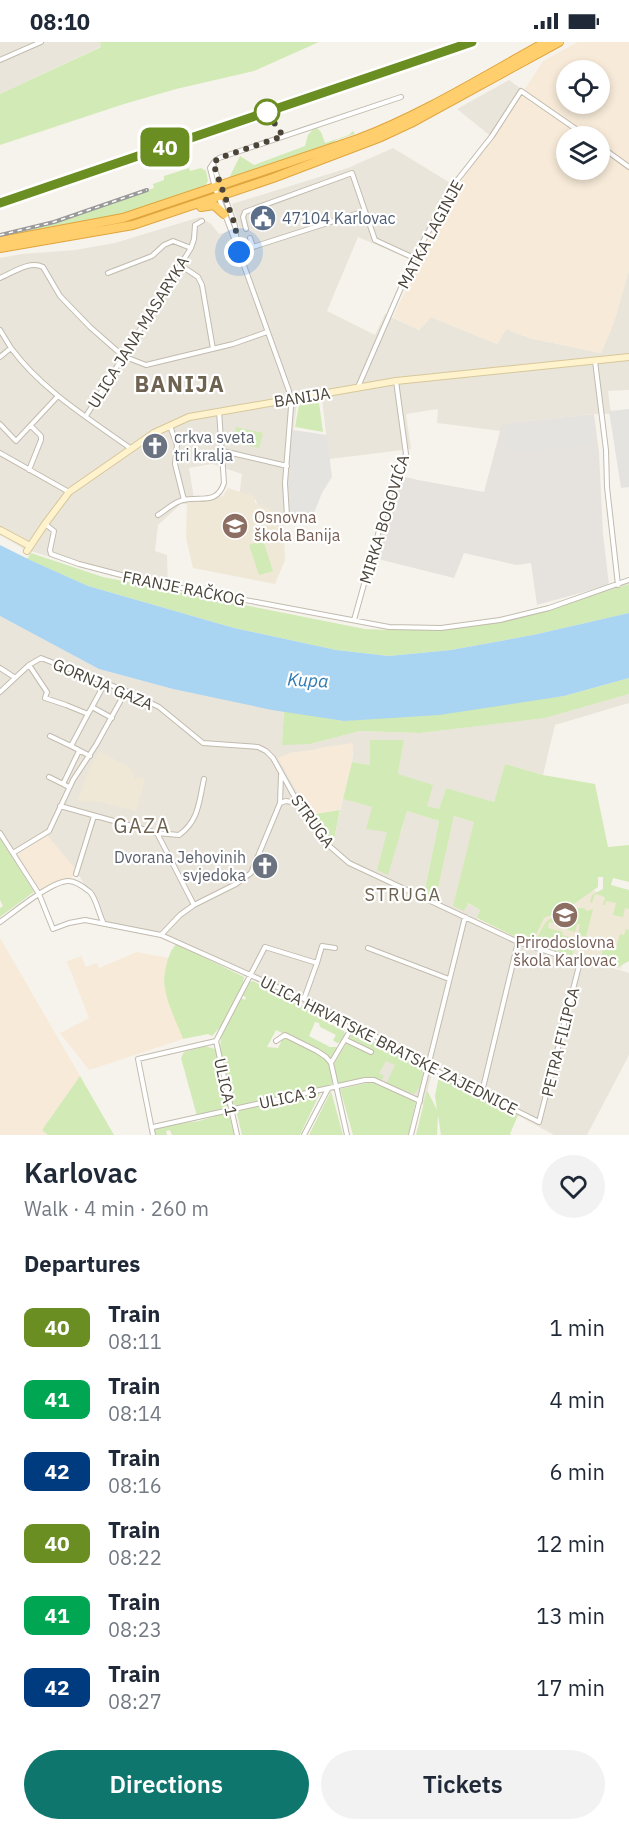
<!DOCTYPE html>
<meta charset="utf-8">
<style>
:root{--surface:#fff;--page:#f2f2f3;--text:#1f2937;--muted:#747a83;--accent:#0f766e}
body{margin:0;font-family:"IBM Plex Sans",sans-serif;background:var(--page);color:var(--text);height:100vh;display:flex;flex-direction:column;font-size:22px;white-space:nowrap}
*{box-sizing:border-box;margin:0}
p{font-size:20px;color:var(--muted)}
.icon{flex:none;width:33px;height:33px;fill:none;stroke:currentColor;stroke-width:2;stroke-linecap:round;stroke-linejoin:round}
.map{position:relative;height:1093px;overflow:hidden}
.drawer{display:flex;flex-direction:column;background:var(--surface);flex:1}
.drawer>*{flex:none}
.badge{padding:0 12px;border-radius:9px;font-size:21px;line-height:39px}
.tools{position:absolute;left:556px;top:18px;display:grid;gap:12px}
.tools a{display:grid;place-items:center;width:54px;height:54px;border-radius:50%;background:var(--surface);box-shadow:0 3px 9px #0003;font-size:30px}
.you{position:absolute;width:30px;height:30px;margin:-15px;border:4px solid #fff;border-radius:50%;background:#1a73e8;box-shadow:0 0 0 9px #1a73e833}
.map>.badge{position:absolute;translate:-50% -50%;box-shadow:0 0 0 3px #fff}
h2{padding:0 24px;font-size:22px;line-height:54px}
.round{display:grid;place-items:center;flex:none;width:63px;height:63px;border-radius:32px;background:var(--page)}
.summary{display:flex;align-items:center;justify-content:space-between;height:102px;padding:0 24px}
h1{font-size:28px;font-weight:600;line-height:45px}
.primary-button{display:flex;gap:12px;margin-top:auto;padding:12px 24px}
.primary-button a{flex:1;height:69px;border-radius:36px;background:var(--accent);color:#fff;font-size:24px;font-weight:600;line-height:69px;text-align:center}
.primary-button a+a{background:var(--page);color:var(--text)}
ul{padding:0;list-style:none}
li{display:flex;align-items:center;gap:18px;height:72px;padding:0 24px}
li div{flex:1}
li b{display:block;font-size:22px}
li em{font-style:normal}
li .badge{min-width:66px;font-weight:700;text-align:center}
.status{display:flex;justify-content:space-between;align-items:center;height:42px;padding:0 30px;background:var(--surface);direction:ltr}
.status svg{height:16px;fill:currentColor}
.map>svg:first-child{display:block}
.residential{fill:#eae5da}
.commercial{fill:#f7ead8;fill-rule:evenodd}
.industrial{fill:#e6e2dd}
.education{fill:#efe8d6}
.green{fill:#d2eab5}
.parking{fill:#e5e3e0}
.water{fill:#a9d4f2}
.lines{fill:none;stroke-linecap:round;stroke-linejoin:round}
.street-casing{stroke:#c2bbae;stroke-width:6}
.secondary-casing{stroke:#d6c79b;stroke-width:8}
.highway-casing{stroke:#e0a43c;stroke-width:10}
.street{stroke:#fff;stroke-width:4}
.secondary{stroke:#fff3cd;stroke-width:6}
.highway{stroke:#ffcf6e;stroke-width:8}
.rail-casing{stroke:#9a9a9a;stroke-width:4}
.rail{stroke:#fff;stroke-width:1.5;stroke-dasharray:4.5;stroke-linecap:butt}
.line-casing{stroke:#fff;stroke-width:14}
.line{stroke:#6b8e23;stroke-width:9}
.walk{stroke:#4b4439;stroke-width:6;stroke-dasharray:0 10.8}
.stop-dot{fill:#fff;stroke:#6b8e23;stroke-width:3}
.labels{text-anchor:middle;dominant-baseline:central;stroke-width:4.5;stroke-linejoin:round;paint-order:stroke}
.service-label{font-size:16px;fill:#4e5e75;stroke:#fff;text-anchor:start}
.street-label{font-size:16px;fill:#4b4439;stroke:#fff}
.worship-label{font-size:16px;fill:#5b616d;stroke:#fff;text-anchor:start}
.education-label{font-size:16px;fill:#785e54;stroke:#fff;text-anchor:start}
.water-label{font-size:18px;font-style:italic;fill:#2e7ab2;stroke:#fff}
.neighbourhood-label{font-size:18px;letter-spacing:1.5px;fill:#6e6250;stroke:#fff}
.quarter-label{font-size:20px;letter-spacing:1.5px;fill:#6e6250;stroke:#fff}
.district-label{font-size:22px;font-weight:bold;letter-spacing:1.5px;fill:#6e6250;stroke:#fff}
</style>
<div class="status"><b>08:10</b><svg viewBox="0 0 49 12"><path d="M0 12V9h3v3zM5 12V6h3v6zM10 12V3h3v9zM15 12V0h3v12zM26 1h20v11H26zM47 4h2v5h-2z"/></svg></div>
<div class="map">
<svg width="629" height="1093" viewBox="0 0 629 1093">
<rect width="100%" height="100%" fill="#f6f3ec"/>
<path class="residential" d="M0 0H100L102 4 0 52Z
M509 38 523 48 493 96 457 67Z
M393 106 457 145 439 175 416 220 358 195 327 269 375 293 385 272 419 288 431 275 497 302 506 287 529 296 601 311 614 280 629 228V348L608 349 611 372H594L503 382 501 389 437 381 438 367 406 372 411 407 329 417 322 357 297 360 287 439 288 480 258 467 256 458 239 456 242 432 212 422 189 426 195 462H181L158 483 155 509 167 513 168 546 79 524 24 507 0 493V216L22 212 75 208 115 201 200 175 211 182 219 192 240 187 232 162 348 126Z
M0 574 99 627 173 647 284 669 282 702H310L360 689 420 691 544 676 629 652V661L555 683 543 733 505 722 494 760 446 746 439 767 427 764 398 732 404 698 370 723 352 720 353 707 325 705 314 708 290 711 310 773 333 801 343 757 372 765 388 790 377 828 401 791 407 769 439 779 424 850 436 856 454 774 474 780 467 861 480 868 477 877 524 899 629 931V1013L587 1093H554L433 1027 424 1063 372 1040 388 1005 348 983 162 895 106 882 76 828 46 793 12 815 0 796Z"/>
<path class="commercial" d="M578 0H629V228L614 280 601 311 529 296 506 287 497 302 431 275 419 288 393 275 439 175 467 129 493 96 543 19ZM567 28H600V62H567ZM567 94H600V128H567Z
M353 701 352 720 340 768 310 773 278 716 290 711 314 708 325 705Z
M47 793 76 828 73 835 40 847 17 813Z
M0 896 80 1034 42 1088 48 1093H0Z
M137 910 168 916 164 945 183 997 89 1028 60 991 89 976 69 925 66 920 81 914 86 925 97 921 99 926Z"/>
<path class="industrial" d="M594 372 599 411 603 492 609 543 537 563 531 521 516 523 464 511 454 536 374 516 391 462 402 434 418 438 484 450 502 382Z"/>
<path class="education" d="M228 446 253 454 256 462 283 473 285 518 275 542 193 526 186 496 187 460 208 458 223 454Z
M100 710 129 725 133 730 134 737 143 735 145 737 136 769 98 759 85 760 78 758 89 727Z
M511 833 595 849 629 862V901L621 927 524 897Z"/>
<path class="green" d="M100 0H319L254 29 176 47 124 62 0 103V52L101 5Z
M315 85H316L321 90 325 101 349 93 353 89 355 92 336 98 331 103 230 137 229 136 240 114 254 123 305 104 308 93Z
M189 126 190 129 201 126 206 129 208 139 204 146 130 171 0 196V194C53 185 104 163 154 146L153 142 164 138V134Z
M319 361 323 390 295 385 299 363Z
M236 385 263 391 259 406 233 400Z
M263 498 273 529 259 533 249 503Z
M31 511 103 535 365 587 389 588H441L500 580 549 567 629 542V571L533 593 451 608 389 614 336 608 234 586 88 544 27 517Z
M629 636V652L545 676 420 691 360 689 310 702 282 703 284 669 344 679 564 654Z
M370 698H404L398 732 433 743 427 764 439 767 446 746 494 760 505 722 543 733 595 742 608 805 629 803V840L613 836 611 843 629 848V867L625 866 623 875 613 873 616 861 606 859 605 863H603L605 856 603 854 595 852 592 861 590 860 592 853 603 847V835H598V845L568 866 544 876 535 895 538 894C540 890 543 884 546 880 551 874 577 865 584 866L587 869 593 867 586 895 578 893 580 882H577L575 890 566 887V884L549 880 548 886 563 890 562 893 573 896 572 901 588 905 581 908H574L572 914 524 899 477 876 480 868 468 861 464 869 453 864 474 780 454 774 436 856 424 851 439 779 407 769 388 833 377 828 387 790 366 787 372 765 343 757 352 720 370 723Z
M340 768 333 802 310 773Z
M0 796 34 850 0 875V866L3 864 0 858Z
M626 887 629 888V919L620 924 614 923V919L601 915 604 903 616 906 620 892 624 893Z
M177 902 244 935 243 941 222 983 212 994 208 992 183 997C177 981 168 964 165 947 162 937 168 907 177 902Z
M253 939 318 972 317 975 344 989 345 993 341 1000 337 1001 333 998 336 993 320 985 319 981 315 980 309 994 330 1005H336L338 1007 331 1017 318 1009 276 988 267 1005 278 1006 283 996 286 995 315 1009 329 1021 333 1044 232 1065 220 1009 221 994 241 956 245 958 246 955 243 954C243 948 247 940 253 939Z
M352 992 362 998 364 995 422 1025C424 1034 421 1046 414 1052L386 1042 395 1023 386 1019 379 1031 384 1034 381 1039 361 1037 339 1042 336 1040 333 1023Z
M205 1004 215 1007 217 1010 229 1065 197 1074 181 1016 184 1010Z
M80 1034 114 1093H48L42 1088Z
M439 1034 518 1073 510 1092 511 1093H441L438 1073 437 1093H416L427 1048 437 1068 435 1054Z
M372 1040 416 1059 408 1093H353L340 1047Z
M321 1049 300 1093H242L236 1068Z
M331 1049 343 1093H309Z
M229 1070 234 1093H172L170 1088 166 1089 167 1093H155L154 1088 157 1085 199 1079Z"/>
<path class="parking" d="M629 367V445L621 446 609 369Z
M592 374 595 403 507 411 504 384Z
M293 388 327 393 332 435 322 451 310 481 288 476 287 439Z"/>
<path class="water" d="M0 503 32 519 88 544 234 586 336 608 389 614 451 608 533 593 629 571V636L564 654 439 673 344 679 272 668 173 647 99 627 0 574Z"/>
<g class="lines">
<defs>
<path id="street" d="M0 18 41 0
M600 104 629 125
M213 122 220 143
M224 153 235 184 237 201
M246 187 243 175 245 170 352 131 365 169
M250 196 253 205
M239 210 256 204 365 169 375 198 414 216
M180 223 198 235 202 243 213 307
M108 231 152 214 164 203 173 199 191 206
M0 236C12 231 30 218 43 225L60 254 90 285 123 314 146 323 233 302 267 290
M0 288 11 306
M0 315 11 306C42 348 88 376 130 406
M595 319 606 408 607 445 618 543
M358 345 414 216 455 141 492 94 521 49 586 94
M86 374 191 206 194 197 195 183 202 179
M0 382 16 399 58 354
M170 384 177 403 175 422 184 458
M223 409 287 424
M0 411 69 450
M29 428 41 398V394L31 384
M158 473C166 468 174 460 183 458 201 454 217 463 224 441L219 369
M287 474 285 441 291 365 289 349 237 204 215 146 210 126 214 120 219 116 401 55
M45 482 54 489 50 508 51 512 79 522 144 539 389 585 441 586 500 578 549 566 629 538
M354 578 387 460 406 412 396 339
M29 623 47 650 45 656 66 663 88 672 92 665 112 676
M0 626 14 635
M0 650 29 623 41 616 126 649 159 665 203 701 258 705 266 709 273 716 298 761 321 795 326 801 349 821 518 900 580 920 539 1080 427 1024 354 982 304 957 161 893 85 878 69 881 53 887 39 852 0 791
M92 665 105 641
M88 672 71 704 90 714
M50 694 71 704
M49 735 63 742
M69 745 63 742 79 709
M280 761 286 759 297 761
M60 764 157 791 179 793C199 779 199 759 204 737
M157 791 194 863
M13 811 49 789 73 738 96 703 126 649
M76 832 94 774
M0 880C14 870 53 838 69 839 75 839 85 846 90 850 96 856 99 872 103 880
M161 893 180 873 194 863 236 842 251 831 280 761 281 733
M368 906 449 937
M317 921 322 904 335 906
M346 998 371 1010
M276 999 285 993 317 1009 326 1015 331 1021 347 1093
M331 1021 354 982
M482 1050 518 900
M153 1085 365 1038H374L420 1059
M153 1093 138 1017 216 999
M237 1093 216 999 265 905 317 921 304 957
M304 1093 328 1047
M411 1093 465 875"/>
<path id="secondary" d="M0 488 30 504
M27 509 45 482 69 450 154 391 189 375 396 339 629 315"/>
<path id="highway" d="M201 165 214 163 224 172
M0 199 123 176 358 97C424 72 484 34 546 0
M0 206 133 183 273 136 381 95 411 81 559 0"/>
</defs>
<use href="#street" class="street-casing"/>
<use href="#secondary" class="secondary-casing"/>
<use href="#highway" class="highway-casing"/>
<use href="#street" class="street"/>
<use href="#secondary" class="secondary"/>
<use href="#highway" class="highway"/>
<defs>
<path id="rail" d="M0 161 472 0
M0 193 54 180 147 148"/>
</defs>
<use href="#rail" class="rail-casing"/>
<use href="#rail" class="rail"/>
</g>
<g class="lines">
<defs>
<path id="line" d="M0 161 472 0"/>
</defs>
<use href="#line" class="line-casing"/>
<use href="#line" class="line"/>
<path class="walk" d="M239 210 235 183 213 121 219 116 283 94 267 70"/>
</g>
<defs>
<symbol id="civic-disc" viewBox="-11 -11 22 22"><circle r="9.5" fill="#5c6f8a" stroke="#fff"/><path d="M-.6-6.5H3V-4.5H.6V-3L4-1V1h2V6H-6V1h2V-1L-.6-3ZM-1.2 2.5V6h2.4V2.5Z" fill="#fff"/></symbol>
<symbol id="church-disc" viewBox="-11 -11 22 22"><circle r="9.5" fill="#6b7280" stroke="#fff"/><path d="M-1.2-6h2.4v3.5h3.3v2.4h-3.3V6h-2.4V-.1h-3.3v-2.4h3.3Z" fill="#fff"/></symbol>
<symbol id="school-disc" viewBox="-11 -11 22 22"><circle r="9.5" fill="#8d6e63" stroke="#fff"/><path d="M0-5L7-2L0 1L-7-2ZM-4 1L0 2.5L4 1V4Q0 6-4 4Z" fill="#fff"/></symbol>
</defs>
<g fill-rule="evenodd">
<use href="#civic-disc" x="248" y="161" width="30" height="30"/>
<use href="#church-disc" x="140" y="389" width="30" height="30"/>
<use href="#school-disc" x="220" y="469" width="30" height="30"/>
<use href="#church-disc" x="250" y="809" width="30" height="30"/>
<use href="#school-disc" x="550" y="858" width="30" height="30"/>
</g>
<circle class="stop-dot" cx="267" cy="70" r="12"/>
<g class="labels">
<g class="service-label">
<text x="282" y="176">47104 Karlovac</text>
</g>
<g class="street-label">
<text transform="translate(430 192) rotate(-62)">MATKA LAGINJE</text>
<text transform="translate(138 290) rotate(-58)">ULICA JANA MASARYKA</text>
<text transform="translate(302 355) rotate(-9)">BANIJA</text>
<text transform="translate(384 477) rotate(-73)">MIRKA BOGOVIĆA</text>
<text transform="translate(184 546) rotate(11)">FRANJE RAČKOG</text>
<text transform="translate(103 642) rotate(23)">GORNJA GAZA</text>
<text transform="translate(313 779) rotate(54)">STRUGA</text>
<text transform="translate(560 1000) rotate(-76)">PETRA FILIPCA</text>
<text transform="translate(389 1003) rotate(27)">ULICA HRVATSKE BRATSKE ZAJEDNICE</text>
<text transform="translate(226 1045) rotate(78)">ULICA 1</text>
<text transform="translate(288 1055) rotate(-12)">ULICA 3</text>
</g>
<g class="worship-label">
<text x="174" y="395">crkva sveta<tspan x="174" dy="18">tri kralja</tspan></text>
<text x="246" y="815" text-anchor="end">Dvorana Jehovinih<tspan x="246" dy="18">svjedoka</tspan></text>
</g>
<g class="education-label">
<text x="254" y="475">Osnovna<tspan x="254" dy="18">škola Banija</tspan></text>
<text x="565" y="900" text-anchor="middle">Prirodoslovna<tspan x="565" dy="18">škola Karlovac</tspan></text>
</g>
<g class="water-label">
<text transform="translate(308 638) rotate(3)">Kupa</text>
</g>
<g class="neighbourhood-label">
<text x="403" y="852">STRUGA</text>
</g>
<g class="quarter-label">
<text x="142" y="783">GAZA</text>
</g>
<g class="district-label">
<text x="180" y="341">BANIJA</text>
</g>
</g>
</svg>
<div class="tools">
<a><svg class="icon" aria-label="locate" viewBox="0 0 24 24"><circle cx="12" cy="12" r="6"/><path d="M12 2v4M12 18v4M2 12h4M18 12h4"/></svg></a>
<a><svg class="icon" aria-label="layers" viewBox="0 0 24 24"><path d="M12 4l9 5-9 5-9-5zM3 14l9 5 9-5"/></svg></a>
</div>
<div class="you" style="left:239px;top:210px"></div>
<b class="badge" style="left:165px;top:105px;background:#6b8e23;color:#fff">40</b>
</div>
<section class="drawer">
<div class="summary"><div><h1>Karlovac</h1><p>Walk · 4 min · 260 m</p></div><a class="round"><svg class="icon" aria-label="heart" viewBox="0 0 24 24"><path d="M12 20l-8-8c-3-5 5-10 8-4 3-6 11-1 8 4z"/></svg></a></div>
<h2>Departures</h2>
<ul>
<li><span class="badge" style="background:#6b8e23;color:#fff">40</span><div><b>Train</b><p>08:11</p></div><em>1 min</em></li>
<li><span class="badge" style="background:#00a651;color:#fff">41</span><div><b>Train</b><p>08:14</p></div><em>4 min</em></li>
<li><span class="badge" style="background:#003b80;color:#fff">42</span><div><b>Train</b><p>08:16</p></div><em>6 min</em></li>
<li><span class="badge" style="background:#6b8e23;color:#fff">40</span><div><b>Train</b><p>08:22</p></div><em>12 min</em></li>
<li><span class="badge" style="background:#00a651;color:#fff">41</span><div><b>Train</b><p>08:23</p></div><em>13 min</em></li>
<li><span class="badge" style="background:#003b80;color:#fff">42</span><div><b>Train</b><p>08:27</p></div><em>17 min</em></li>
</ul>
<div class="primary-button"><a>Directions</a><a>Tickets</a></div>
</section>
